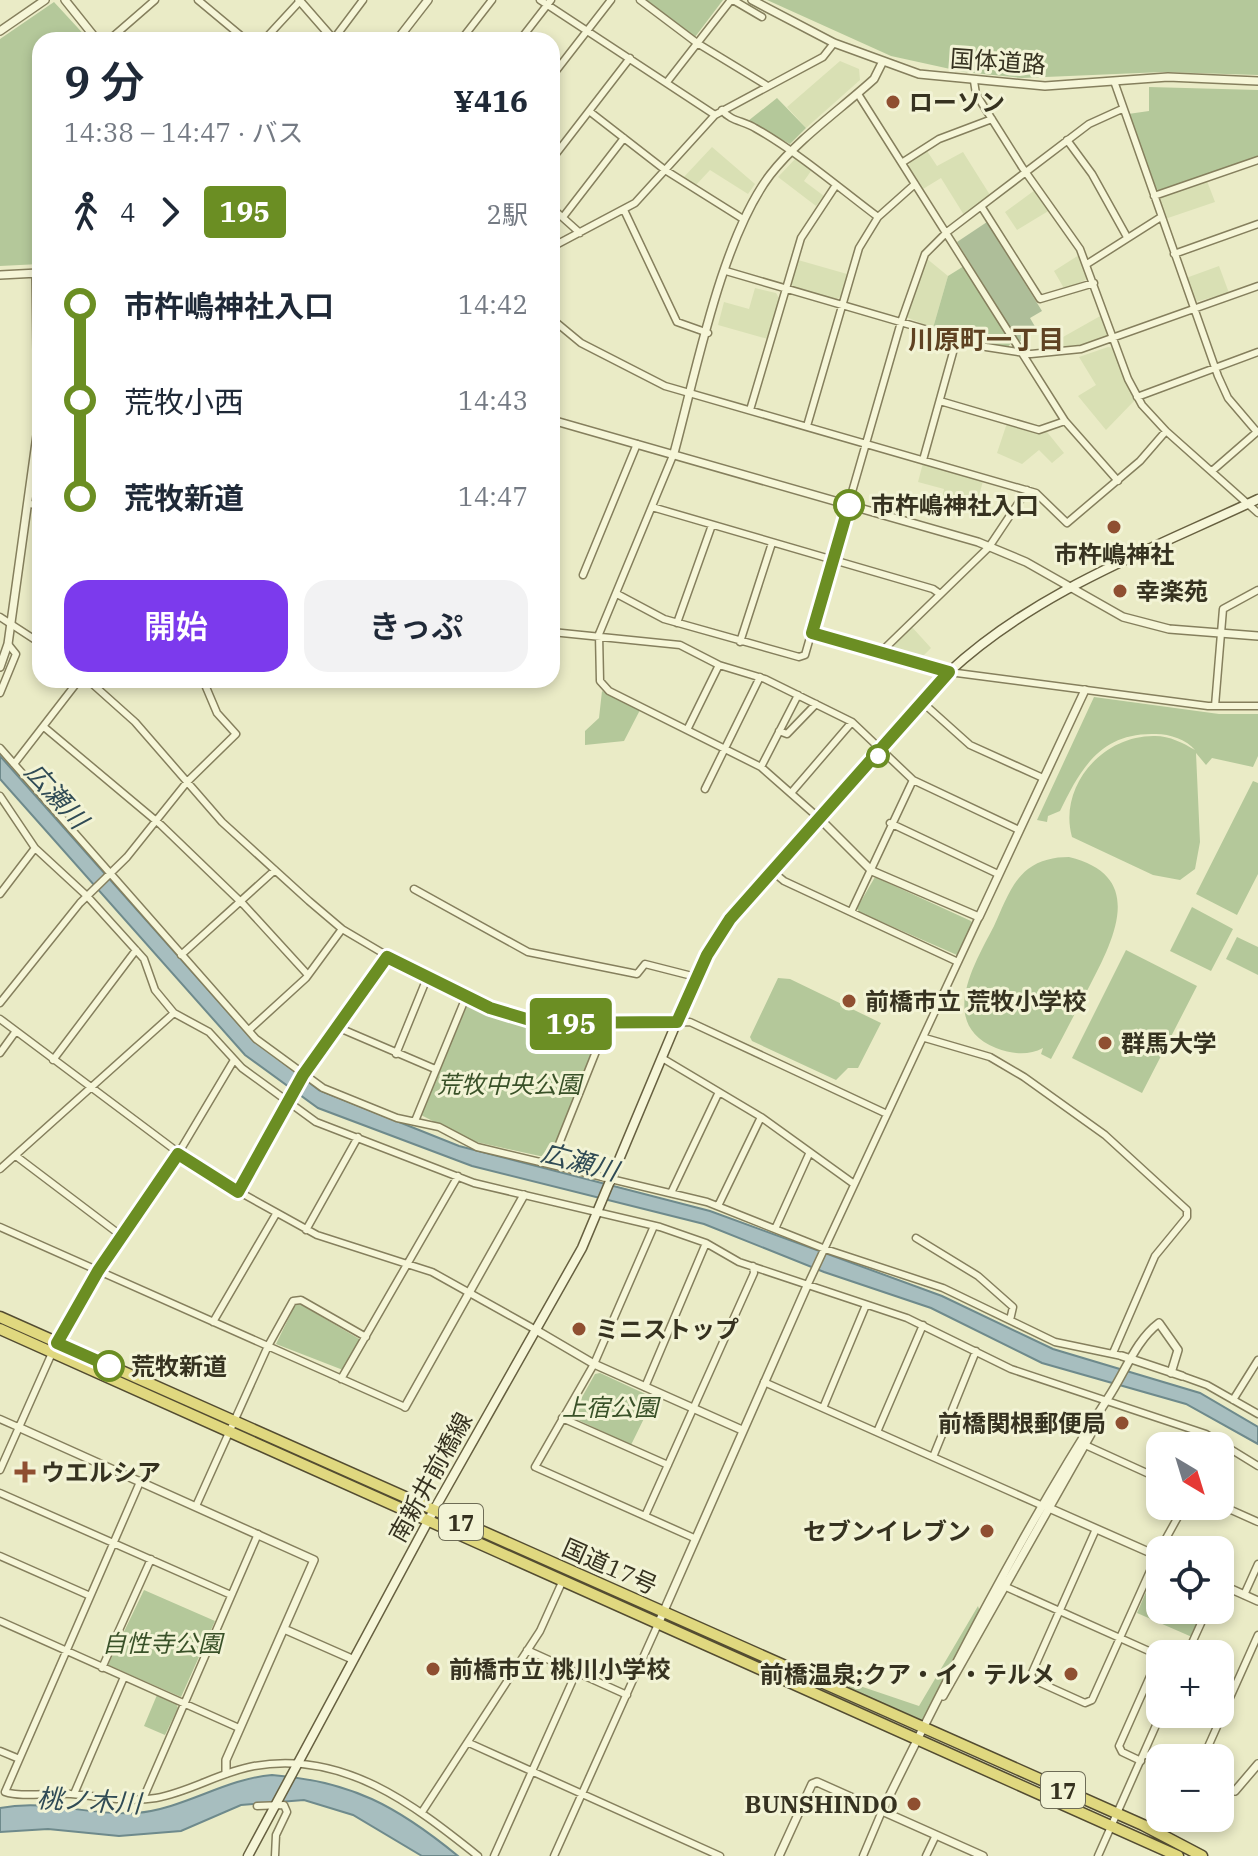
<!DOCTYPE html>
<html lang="ja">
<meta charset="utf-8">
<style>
:root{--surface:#fff;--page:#f2f2f3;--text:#1f2937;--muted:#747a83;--accent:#7c3aed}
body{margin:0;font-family:"IBM Plex Serif","Noto Sans JP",serif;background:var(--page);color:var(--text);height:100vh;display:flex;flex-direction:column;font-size:30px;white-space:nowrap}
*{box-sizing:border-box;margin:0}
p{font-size:26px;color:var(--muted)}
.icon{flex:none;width:44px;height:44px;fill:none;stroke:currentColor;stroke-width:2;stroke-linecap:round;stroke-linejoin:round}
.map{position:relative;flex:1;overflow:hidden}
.drawer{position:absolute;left:32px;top:32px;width:528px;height:656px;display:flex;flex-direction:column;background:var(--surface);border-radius:24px;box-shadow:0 4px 12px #0003}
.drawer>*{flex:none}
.badge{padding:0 16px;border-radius:6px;font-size:28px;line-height:52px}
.needle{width:52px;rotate:142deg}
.fabs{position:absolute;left:1146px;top:1432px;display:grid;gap:16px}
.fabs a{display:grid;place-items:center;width:88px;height:88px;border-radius:16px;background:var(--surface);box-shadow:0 4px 12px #0003;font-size:40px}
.map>.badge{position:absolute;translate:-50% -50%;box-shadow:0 0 0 4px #fff}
.legs{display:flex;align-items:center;gap:12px;height:88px;padding:0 32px;font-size:26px}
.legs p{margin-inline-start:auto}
.headline{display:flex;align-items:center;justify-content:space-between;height:136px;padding:0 32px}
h1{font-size:44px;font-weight:600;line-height:60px}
.cta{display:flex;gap:16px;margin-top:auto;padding:16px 32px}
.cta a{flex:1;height:92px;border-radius:24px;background:var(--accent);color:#fff;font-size:32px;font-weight:600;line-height:92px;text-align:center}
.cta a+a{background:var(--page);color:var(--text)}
ul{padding:0 32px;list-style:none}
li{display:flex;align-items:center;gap:28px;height:96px;font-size:30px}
li i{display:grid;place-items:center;width:12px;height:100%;margin:0 10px;background:currentColor}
li i::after{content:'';width:20px;height:20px;margin:-10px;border:6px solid;border-radius:50%;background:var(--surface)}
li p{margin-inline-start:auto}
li:first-child i{background:linear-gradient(#0000 50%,currentColor 0)}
li:last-child i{background:linear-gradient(currentColor 50%,#0000 0)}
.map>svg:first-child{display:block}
.farmland{fill:#d9e0b4}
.green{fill:#b4c89a}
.cemetery{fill:#aebe99}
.water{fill:#a7bebf;stroke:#6e8a8c;stroke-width:2}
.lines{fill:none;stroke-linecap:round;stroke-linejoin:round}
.minor-casing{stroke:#857f5d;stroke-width:9}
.tertiary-casing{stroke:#857f5d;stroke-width:10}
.secondary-casing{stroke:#676040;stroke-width:11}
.trunk-casing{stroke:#534c31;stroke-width:13}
.minor{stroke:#f6f6d8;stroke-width:6}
.tertiary{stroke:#f6f6d8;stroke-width:7}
.secondary{stroke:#f6f6d8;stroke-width:8}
.trunk{stroke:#e0d87f;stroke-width:10}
.line-1-casing{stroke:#fff;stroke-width:18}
.line-1{stroke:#6b8e23;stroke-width:12}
.poi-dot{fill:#8f4f31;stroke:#f2f3d5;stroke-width:3}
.stop-1-dot{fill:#fff;stroke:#6b8e23;stroke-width:4}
.labels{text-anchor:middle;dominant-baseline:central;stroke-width:6;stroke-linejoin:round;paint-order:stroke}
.shield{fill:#f2f3d5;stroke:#6e6c56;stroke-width:2}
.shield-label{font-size:22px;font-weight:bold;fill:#363220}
.street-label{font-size:24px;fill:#363220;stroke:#f2f3d5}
.poi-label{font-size:24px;font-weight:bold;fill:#363220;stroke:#f2f3d5;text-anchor:start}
.stop-label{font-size:24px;font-weight:bold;fill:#363220;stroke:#f2f3d5;text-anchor:start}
.park-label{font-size:24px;font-style:italic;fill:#395128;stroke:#f2f3d5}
.neighbourhood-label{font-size:26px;font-weight:bold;fill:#5f4222;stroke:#f2f3d5}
.water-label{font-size:26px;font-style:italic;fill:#304b55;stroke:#f2f3d5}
</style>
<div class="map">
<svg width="1258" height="1856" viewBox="0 0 1258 1856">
<rect width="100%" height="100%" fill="#eaebc6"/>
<path class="farmland" d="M840 61 859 69 860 80 806 128 787 107Z
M712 147 755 184 748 194 710 170 695 186 683 178Z
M927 151 937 166 963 152 990 195 964 215 941 178 923 189 909 167 910 161Z
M796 158 811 171 804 181 824 196 816 206 778 177Z
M1207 181 1215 202 1165 219 1159 202 1161 197Z
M1035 190 1050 210 1017 230 1005 212Z
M1079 255 1089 278 1065 290 1054 271Z
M926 258 948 276 933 328 906 317Z
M798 260 847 274 841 296 836 300 793 287 790 283Z
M1219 266 1229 293 1195 302 1186 278Z
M755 288 776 293 779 298 768 339 718 325 724 302 749 309Z
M1102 315 1108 333 1106 337 1073 348 1040 350Z
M1108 347 1114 348 1135 400 1106 430 1078 396 1096 385 1079 357Z
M1007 423 1047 432 1064 453 1052 463 1039 450 1022 464 997 453Z
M923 463 983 481 975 511 941 501 944 489 918 482Z
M911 626 931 648 920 659 888 647Z"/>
<path class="green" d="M647 0H723L695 37Z
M767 0H1258V75L1163 72 1022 78 964 72 891 56Z
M54 2 89 40H40V264L0 266V39Z
M1149 87 1258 90V156L1160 191 1154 188 1128 114 1149 111Z
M777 98 806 128 790 144 748 121Z
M964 266 1012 342 1007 348 933 328 948 276Z
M602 691 640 710 624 741 585 745V731L599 718Z
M1094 697 1219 714H1258V756L1253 767 1212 758 1206 765 1196 753 1200 842 1195 869 1180 880 1153 875 1072 837C1058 787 1102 735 1155 736 1170 736 1183 743 1195 750 1187 740 1170 734 1156 734 1101 732 1081 768 1060 811L1048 816 1047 822 1037 820Z
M1253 781 1258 783V874L1237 915 1196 894Z
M1069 857C1147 876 1114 939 1089 987 1076 1011 1064 1035 1051 1059L1041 1054 1043 1048C1028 1056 1012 1054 996 1048 937 1024 975 963 994 926 1003 907 1011 882 1028 869 1040 860 1054 857 1069 857Z
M875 877 971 921 973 925 957 955 859 912 857 908Z
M1192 907 1233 929 1211 971 1170 951Z
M1237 937 1258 947V975L1226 959Z
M1126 950 1197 986 1142 1093 1072 1058Z
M778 978 790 979 881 1023 858 1068H848L836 1080 752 1041 750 1037Z
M468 1003 543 1026 599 1027 602 1032 549 1158 472 1141 421 1115Z
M300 1304 361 1340 343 1370 276 1344 295 1305Z
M600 1373 654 1398 631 1445 574 1418 572 1415 595 1374Z
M1158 1564 1160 1610H1204L1192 1637 1137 1613Z
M144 1590 215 1621 181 1697 108 1665Z
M978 1606 980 1612 920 1724 846 1691 851 1683 919 1706Z
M157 1695 176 1703 178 1708 165 1735 144 1726Z"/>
<path class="cemetery" d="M987 222 1042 311 1030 318 1037 330 1019 342 957 242Z"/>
<path class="water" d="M0 756 251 1038 319 1090 459 1146 710 1211 942 1296 1053 1349 1200 1393 1258 1427V1444L1186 1404 1042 1363 931 1308 824 1272 704 1224 472 1166 318 1108 245 1055 0 779Z
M272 1775C351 1781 397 1806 458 1856H422L353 1815 304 1800 241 1805 181 1831 119 1836 48 1829 0 1832V1808C48 1799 90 1816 136 1813 184 1809 224 1779 272 1775Z"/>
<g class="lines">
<defs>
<path id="minor" d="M198 0 246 40
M540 0 715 115
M640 0 697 43 766 85
M733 0 762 17
M109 40 155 0
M264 40 300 1
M333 40 363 0
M461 40 492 0
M520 40 551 0
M552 76 611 0
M974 81 976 94 1022 167 1080 249 1128 379 1142 405 1166 431 1258 513
M1114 81 1218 376 1228 398 1257 432
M667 82 731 0
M858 94 1065 421 1118 481
M722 110C730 121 744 121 755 128 799 153 838 187 878 217
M589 111 665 170 743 219
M1067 140 1092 174 1127 237
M552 159 630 58
M903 162 939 139 992 119
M1154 196 1258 160
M981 206 1040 299 1094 283
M552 208 580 233
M624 210 677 322 708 333
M563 217 624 138
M552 247 635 203 715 115 823 57 834 43
M1174 254 1258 224
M1087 264 1161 217
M726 271 986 347 1031 354 1081 349 1258 286
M552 319 581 343 665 386 1036 493 1067 523 1140 461 1166 431
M1137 397 1258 352
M940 401 1039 430 1065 421
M750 410 801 238 836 185
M807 426 859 248 878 217 915 184
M674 453 599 634 600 681 609 691 761 767 820 819
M923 460 957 338
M1212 471 1258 431
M30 504 40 506
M652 507 933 589 940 594
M583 575 637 444
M617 594 664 619 799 657 805 655 901 322 925 254 947 232 1089 124 1122 109
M0 617 40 643
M677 623 712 525
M552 632 680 645 719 665 765 679 852 722 913 780 1019 830
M812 633 949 672 1208 706H1258
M740 642 772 543
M881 652 989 547 1027 490
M88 680 135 722 222 822 309 901 342 929 408 968 490 1008 540 1023 690 1022 887 1114
M0 693 16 654 8 644
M922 702 970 745 1043 778
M1215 706 1223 609 1258 590
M44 727 161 825 244 905 308 975
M687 730 719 665
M779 731 787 734 816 704
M0 748 256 1039 323 1088 397 1118 439 1127 477 1147 707 1202 825 1249 943 1288 1055 1342 1122 1356
M14 764 79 680
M761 767 798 695
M705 789 760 677
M791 793 852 722
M0 796 35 848 87 896 144 959 155 990 174 1013 209 1032 242 1068 316 1122 474 1183 660 1227 706 1243 739 1262 907 1318 1011 1369 1206 1434 1258 1466
M890 823 998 874
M772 871 784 881 958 962
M414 889 528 952 637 974 645 964 696 977
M0 894 35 848
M851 912 913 780
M181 955 275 870
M0 1003 80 903 127 857 187 782 236 734 217 713 203 680
M0 1019 207 1174 317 1235 432 1272 536 1330
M337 1027 435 1069
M249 1030 306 978 342 929
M925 1038 990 1057 1024 1077 1105 1135 1187 1210V1217L1155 1256 1113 1353
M0 1053 16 1031
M396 1054 427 978
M662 1058 761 1117 854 1184
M53 1060 136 950
M415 1121 466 997
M16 1156 123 1237
M551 1164 607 1024
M0 1169 174 1013
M238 1192 303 1075 387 957
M671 1193 718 1094
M718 1206 761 1117
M654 1226 594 1364 535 1467 694 1538
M0 1227 405 1407
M775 1229 809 1154
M306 1230 358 1137
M916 1238 978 1276 1013 1307 1010 1320
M807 1286 979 917
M213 1322 276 1214
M57 1343 98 1271 178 1154 234 1060
M1182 1376 1207 1385 1258 1414
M341 1379 458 1176
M764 1382 1043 1506
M645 1387 706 1243
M1233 1400 1258 1360
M823 1408 866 1305
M562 1418 668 1465
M0 1419 18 1427
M877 1432 923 1325
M1083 1444 1160 1479
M933 1457 976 1351
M0 1470 52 1353
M140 1482 5 1792C22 1798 51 1792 71 1794 100 1796 127 1803 156 1798 190 1792 220 1772 254 1766 343 1750 413 1804 478 1856
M0 1493 231 1595
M1220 1505 1258 1522
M196 1506 268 1346 293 1301 301 1300 366 1337
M645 1516 754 1273 753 1266
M1096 1529 1031 1675 1034 1680 1085 1703 1092 1700 1159 1551 1184 1506
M0 1556 88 1595
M1006 1587 1160 1656
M1244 1595 1258 1564
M0 1621 239 1728
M527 1650 627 1695
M1187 1654 1207 1610
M102 1668 151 1559
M469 1743 720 1856
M0 1751 17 1758
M1144 1754 1160 1761
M1203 1758 1258 1635
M1141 1761 1122 1752 1119 1746 1159 1656
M1220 1787 1235 1791
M74 1794 124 1677
M143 1799 258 1534
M257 1806 284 1805 287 1812 276 1835 275 1856
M422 1812 540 1631 563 1580
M494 1856 576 1673
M554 1856 659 1622
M863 1856 882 1811
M926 1856 936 1835
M1098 1856 1161 1714"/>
<path id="tertiary" d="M65 0 97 40
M299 0 334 40
M752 0 834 43 919 74 1045 86 1168 77 1258 81
M0 31 45 0
M397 40 428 0
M0 275 38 273
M552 420 978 542 1026 562 1123 617 1169 629 1258 636
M674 453C696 373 721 240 770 175 799 138 840 110 874 79L882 63
M0 667 8 644 38 428 36 273
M820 819 872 871 979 917 1085 690
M536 1330 594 1364 742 1430
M1122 1356 1182 1376
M405 1407 524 1195
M18 1427 314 1560 226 1760V1773
M1049 1508 1160 1557
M1220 1584 1258 1601
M659 1622 807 1286
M284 1629 352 1659
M943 1696 1096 1425
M1235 1791 1258 1764
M882 1811C951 1670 1023 1530 1108 1398 1125 1373 1135 1341 1159 1323L1178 1350 1171 1373
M779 1856 812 1784 817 1782 983 1856"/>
<path id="secondary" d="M248 1856 434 1510 582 1248 683 1007 715 942 730 919 949 672C1036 591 1152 549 1258 499"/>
<path id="trunk" d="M0 1317 1143 1825 1202 1856
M0 1329 1178 1856"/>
</defs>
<use href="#minor" class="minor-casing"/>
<use href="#tertiary" class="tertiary-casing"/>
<use href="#secondary" class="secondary-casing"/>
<use href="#trunk" class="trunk-casing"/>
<use href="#minor" class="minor"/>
<use href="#tertiary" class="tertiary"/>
<use href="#secondary" class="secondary"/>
<use href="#trunk" class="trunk"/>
</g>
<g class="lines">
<defs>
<path id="line-1" d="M109 1366 57 1343 98 1271 178 1154 238 1192 303 1075 387 957 490 1008 540 1023 677 1022 707 955 730 919 949 672 812 633 849 505"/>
</defs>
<use href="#line-1" class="line-1-casing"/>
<use href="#line-1" class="line-1"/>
</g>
<g class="poi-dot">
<circle cx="893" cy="102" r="8"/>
<circle cx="1114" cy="527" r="8"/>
<circle cx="1120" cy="591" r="8"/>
<circle cx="849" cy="1001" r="8"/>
<circle cx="1105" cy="1043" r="8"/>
<circle cx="579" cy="1329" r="8"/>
<circle cx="1122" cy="1423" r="8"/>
<path d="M21 1460h8v8h8v8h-8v8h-8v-8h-8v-8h8z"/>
<circle cx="987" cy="1531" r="8"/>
<circle cx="433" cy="1669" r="8"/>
<circle cx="1071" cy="1674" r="8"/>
<circle cx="914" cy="1804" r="8"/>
</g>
<g class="stop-1-dot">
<circle cx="849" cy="505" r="14"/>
<circle cx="878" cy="756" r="10"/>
<circle cx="109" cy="1366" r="14"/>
</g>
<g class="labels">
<g class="shield">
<rect x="439" y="1504" width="44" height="36" rx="6"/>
<rect x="1041" y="1772" width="44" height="36" rx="6"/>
</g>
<g class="shield-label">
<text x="461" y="1522">17</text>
<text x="1063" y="1790">17</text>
</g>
<g class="street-label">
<text transform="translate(998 61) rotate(4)">国体道路</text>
<text transform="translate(430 1477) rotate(-61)">南新井前橋線</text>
<text transform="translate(610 1566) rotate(24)">国道17号</text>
</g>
<g class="poi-label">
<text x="909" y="102">ローソン</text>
<text x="1114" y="554" text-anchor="middle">市杵嶋神社</text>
<text x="1136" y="591">幸楽苑</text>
<text x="865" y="1001">前橋市立 荒牧小学校</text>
<text x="1121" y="1043">群馬大学</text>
<text x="595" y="1329">ミニストップ</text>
<text x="1106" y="1423" text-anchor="end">前橋関根郵便局</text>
<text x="41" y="1472">ウエルシア</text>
<text x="971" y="1531" text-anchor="end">セブンイレブン</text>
<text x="449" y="1669">前橋市立 桃川小学校</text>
<text x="1055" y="1674" text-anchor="end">前橋温泉;クア・イ・テルメ</text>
<text x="898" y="1804" text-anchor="end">BUNSHINDO</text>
</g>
<g class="stop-label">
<text x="871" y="505">市杵嶋神社入口</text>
<text x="131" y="1366">荒牧新道</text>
</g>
<g class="park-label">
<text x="509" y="1084">荒牧中央公園</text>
<text x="610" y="1407">上宿公園</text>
<text x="162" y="1643">自性寺公園</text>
</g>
<g class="neighbourhood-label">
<text x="986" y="339">川原町一丁目</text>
</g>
<g class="water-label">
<text transform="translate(57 795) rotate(48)">広瀬川</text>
<text transform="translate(580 1161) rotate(15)">広瀬川</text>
<text transform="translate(89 1800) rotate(3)">桃ノ木川</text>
</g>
</g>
</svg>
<div class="fabs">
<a><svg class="needle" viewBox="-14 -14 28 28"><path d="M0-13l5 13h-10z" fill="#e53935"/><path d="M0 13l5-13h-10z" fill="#747a83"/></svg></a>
<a><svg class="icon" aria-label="locate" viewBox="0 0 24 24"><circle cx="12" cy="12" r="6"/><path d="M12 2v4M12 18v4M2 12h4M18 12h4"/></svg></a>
<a>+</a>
<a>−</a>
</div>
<b class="badge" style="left:571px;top:1024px;background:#6b8e23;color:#fff">195</b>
<section class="drawer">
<div class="headline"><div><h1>9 分</h1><p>14:38 – 14:47 · バス</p></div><b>¥416</b></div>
<div class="legs"><svg class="icon" aria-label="walk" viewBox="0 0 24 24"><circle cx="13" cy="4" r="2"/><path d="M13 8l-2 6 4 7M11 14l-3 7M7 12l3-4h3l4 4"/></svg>4<svg class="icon" aria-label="forward" viewBox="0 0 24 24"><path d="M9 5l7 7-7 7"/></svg><b class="badge" style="background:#6b8e23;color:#fff">195</b><p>2駅</p></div>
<ul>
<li><i style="color:#6b8e23"></i><b>市杵嶋神社入口</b><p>14:42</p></li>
<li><i style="color:#6b8e23"></i><span>荒牧小西</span><p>14:43</p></li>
<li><i style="color:#6b8e23"></i><b>荒牧新道</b><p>14:47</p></li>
</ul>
<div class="cta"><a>開始</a><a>きっぷ</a></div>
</section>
</div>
